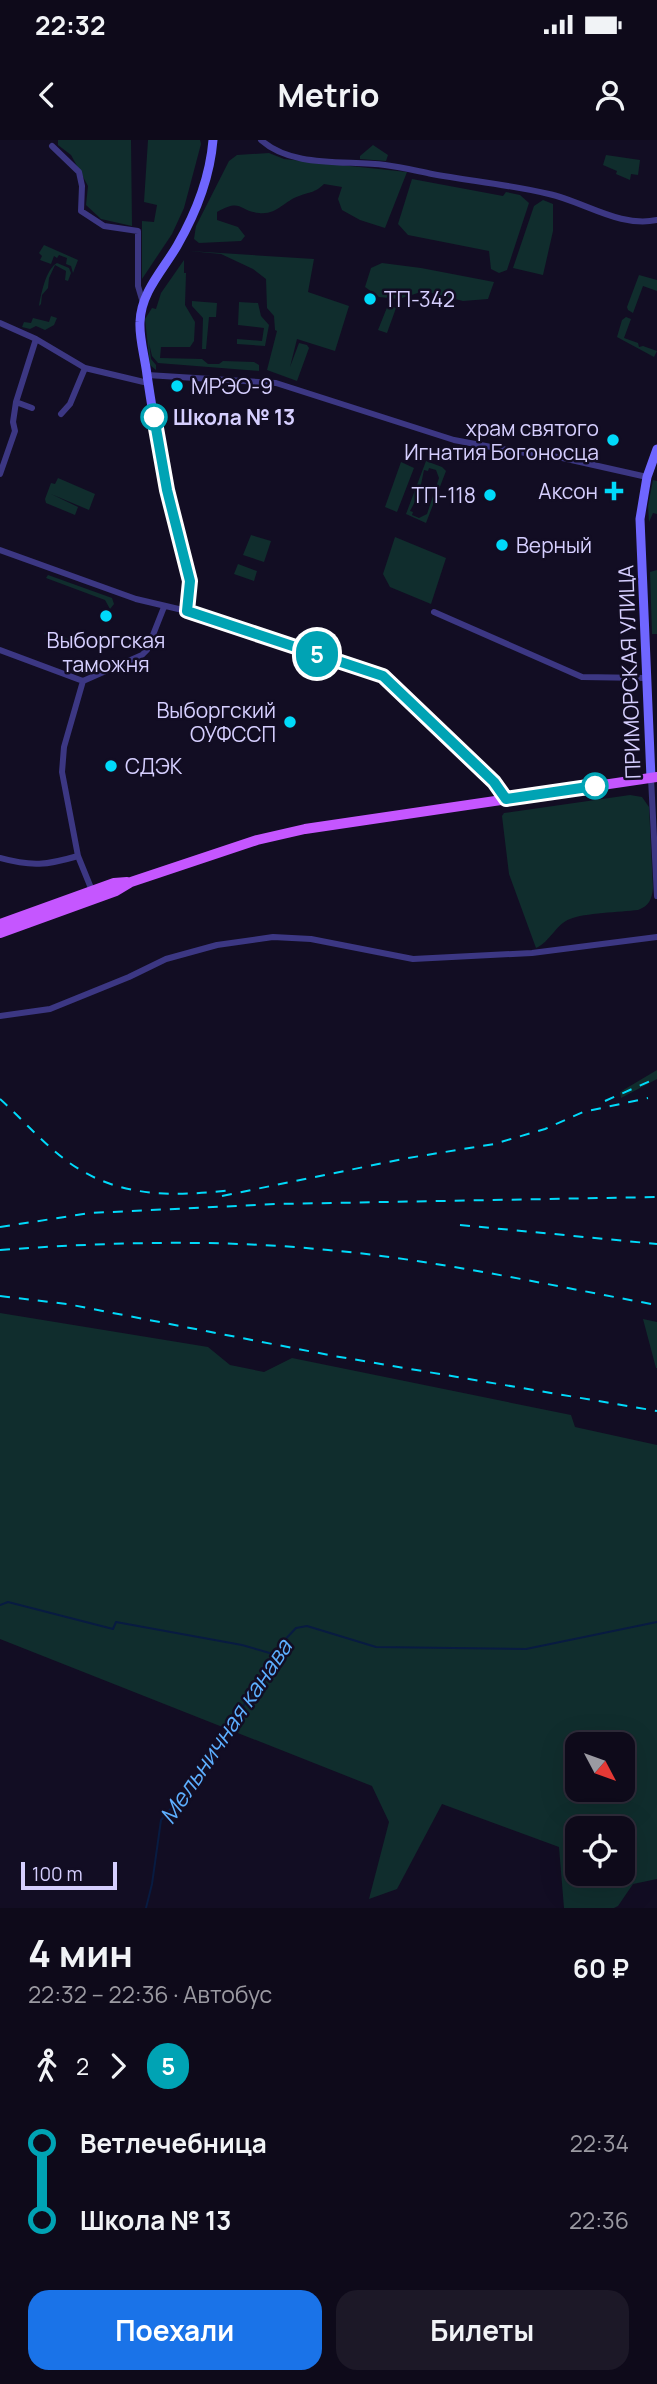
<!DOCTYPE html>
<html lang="ru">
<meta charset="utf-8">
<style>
:root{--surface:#0e0a1a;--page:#1c1827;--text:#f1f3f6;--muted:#9b9aa2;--line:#2e2b39;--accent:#1a73e8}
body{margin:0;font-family:Manrope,sans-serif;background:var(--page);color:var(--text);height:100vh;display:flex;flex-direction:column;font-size:26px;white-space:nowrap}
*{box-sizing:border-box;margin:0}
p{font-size:23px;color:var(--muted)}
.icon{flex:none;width:38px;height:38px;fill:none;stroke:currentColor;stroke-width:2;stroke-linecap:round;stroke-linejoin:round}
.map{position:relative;height:1768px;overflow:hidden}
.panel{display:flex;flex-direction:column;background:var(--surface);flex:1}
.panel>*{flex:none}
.badge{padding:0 14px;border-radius:23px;font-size:24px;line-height:46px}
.needle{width:46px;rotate:131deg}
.fabs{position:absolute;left:565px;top:1592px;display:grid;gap:14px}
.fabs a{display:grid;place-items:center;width:70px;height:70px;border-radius:14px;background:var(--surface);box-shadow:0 7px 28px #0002,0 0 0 2px var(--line);font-size:35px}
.scale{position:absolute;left:21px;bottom:18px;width:96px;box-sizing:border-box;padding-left:7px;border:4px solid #d6cfff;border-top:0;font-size:19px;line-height:24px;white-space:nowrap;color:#d6cfff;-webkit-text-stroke:5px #120d23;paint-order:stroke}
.map>.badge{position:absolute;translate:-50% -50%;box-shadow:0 0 0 4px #fff}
.legs{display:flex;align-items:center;gap:10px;height:77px;padding:0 28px;font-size:23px}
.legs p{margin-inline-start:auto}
.summary{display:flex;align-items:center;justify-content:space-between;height:119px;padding:0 28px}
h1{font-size:38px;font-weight:700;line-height:52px}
.primary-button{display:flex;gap:14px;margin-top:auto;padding:14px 28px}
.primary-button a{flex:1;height:80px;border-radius:21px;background:var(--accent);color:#fff;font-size:28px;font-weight:700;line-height:80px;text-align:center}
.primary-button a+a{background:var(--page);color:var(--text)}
ul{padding:0 28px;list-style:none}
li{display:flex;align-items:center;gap:24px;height:77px;font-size:26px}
li i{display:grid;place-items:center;width:10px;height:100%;margin:0 9px;background:currentColor}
li i::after{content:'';width:18px;height:18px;margin:-9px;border:5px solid;border-radius:50%;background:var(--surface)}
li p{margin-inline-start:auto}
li:first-child i{background:linear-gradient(#0000 50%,currentColor 0)}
li:last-child i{background:linear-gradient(currentColor 50%,#0000 0)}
.status{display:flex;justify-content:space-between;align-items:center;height:49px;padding:0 35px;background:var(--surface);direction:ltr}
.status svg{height:19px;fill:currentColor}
header{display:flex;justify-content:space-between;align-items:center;height:91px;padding:0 28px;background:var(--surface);font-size:32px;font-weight:700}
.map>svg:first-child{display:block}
.green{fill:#102d2d;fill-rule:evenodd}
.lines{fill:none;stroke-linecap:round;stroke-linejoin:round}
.stream{stroke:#081b41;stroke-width:2}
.street{stroke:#3c3783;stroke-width:6}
.secondary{stroke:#6f66ff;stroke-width:9}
.primary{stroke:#c556ff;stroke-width:10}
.rail{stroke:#00dafa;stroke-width:2;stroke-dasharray:10 9;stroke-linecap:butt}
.line-1-casing{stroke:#fff;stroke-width:16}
.line-1{stroke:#00a3b4;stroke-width:10}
.poi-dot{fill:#00dafa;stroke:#120d23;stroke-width:2.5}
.stop-1-dot{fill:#fff;stroke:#00a3b4;stroke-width:3.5}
.labels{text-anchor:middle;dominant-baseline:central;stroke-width:5;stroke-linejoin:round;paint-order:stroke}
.poi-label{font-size:21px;fill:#d6cfff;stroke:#120d23;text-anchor:start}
.stop-label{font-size:21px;font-weight:bold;fill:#d6cfff;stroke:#120d23;text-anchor:start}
.street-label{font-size:21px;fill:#d6cfff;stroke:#120d23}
.water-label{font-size:23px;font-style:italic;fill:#5dafff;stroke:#120d23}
</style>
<div class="status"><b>22:32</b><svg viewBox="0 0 49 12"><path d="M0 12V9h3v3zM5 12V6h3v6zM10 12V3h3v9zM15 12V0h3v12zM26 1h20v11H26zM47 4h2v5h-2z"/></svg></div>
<header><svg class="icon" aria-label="back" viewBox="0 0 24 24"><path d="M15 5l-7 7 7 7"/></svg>Metrio<svg class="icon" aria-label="person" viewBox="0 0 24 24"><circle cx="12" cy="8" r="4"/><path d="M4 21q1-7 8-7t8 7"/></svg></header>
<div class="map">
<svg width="657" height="1768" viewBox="0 0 657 1768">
<rect width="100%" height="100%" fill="#120d23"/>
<path class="green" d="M58 0H131L132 86 101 79 86 65 88 46 71 15 58 5Z
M148 0H200L201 4 184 68 172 94 142 139V81L154 82 157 65 144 62Z
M373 5 388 15 386 21 360 19V16Z
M269 13 284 19 407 32 385 88 360 80 342 70 338 59 342 47 324 44C313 54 311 51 299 56 284 61 277 75 259 73 238 71 242 58 217 72V80L238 87 245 96 241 101 199 103 194 99 196 86 229 21 237 15Z
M606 15 640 20 638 35 631 34 630 40 616 34 617 31 603 25Z
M412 39 503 56 506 52 520 55 529 63 507 130 499 133 491 129 489 111 408 95 398 84Z
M543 60 553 64V91L543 135 513 128 534 66Z
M44 105 78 120 73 133 71 126 66 124 67 118 59 115 57 118 54 116 51 124 40 120 42 116 39 113Z
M189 111 314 119 308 152 349 166 335 211 297 199 290 227 299 203 307 205 309 208 297 241 267 230 277 191 275 190 274 176 267 168 266 139 253 129 221 114Z
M184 120V133H186L185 165 195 182 194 201 190 207H161L160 218 202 219 208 224H219L223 221 254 222 259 225V231L158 223 152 216 149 203 151 219 156 225V230L150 225 145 179 152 168 156 169 161 153Z
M57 123 69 128 71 133 68 141 65 140 66 131 55 125 49 138 48 148 42 155 41 164 39 166C41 154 46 129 57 123Z
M382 123 421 128 494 142 488 159 463 161 424 151 399 159 379 157 365 147 371 128Z
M639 135 657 140V151L643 146 633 173 628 170 627 167Z
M192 161 217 163 216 177H209L206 209H202L203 178 192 166Z
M239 162 258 163 261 176 269 185 265 206 237 204V199L262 201 264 188 238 185Z
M388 165 396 168 387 193 378 190Z
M51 176 57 178 54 185 45 190 36 186 30 189 22 187 24 182 31 183 33 178 49 182Z
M626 177 631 179 624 198 638 203 639 207 643 206 657 211 654 217 617 197 622 180Z
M426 321 442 327 446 331 426 383 406 374ZM429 328 436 330 439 338 427 374 419 378 412 375 413 372 410 371 419 354 424 330 428 331Z
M401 322 414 328 397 372 385 367Z
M58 338 95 354 89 370 51 354 78 367 75 375 46 363 45 359 51 343 55 344Z
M653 340 657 341V374L653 373 649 382 648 366Z
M251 395 271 401 264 422 243 415Z
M395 397 446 418 431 464 390 447 383 434Z
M238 424 257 431 254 441 234 434Z
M657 430V494H652L650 432Z
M48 435 112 458 114 464 110 469 105 460 46 438Z
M47 491 77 502 79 508 51 498V496L44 494Z
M630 655 642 657 649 667 653 748C652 759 649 766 638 770 621 772 584 773 570 779 556 784 550 802 536 808L509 734 502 676 504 673Z
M657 930V939L621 958 620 952Z
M0 1173 208 1207 230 1225 264 1232 292 1218 571 1275 575 1287 657 1305V1739L633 1744 618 1766 614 1768H564L559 1707 442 1664 397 1749 369 1759 389 1682 372 1646 0 1499ZM578 1605H623V1650H578ZM578 1689H623V1734H578Z
M643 1179 657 1182V1228H656Z"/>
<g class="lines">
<path class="stream" d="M0 1465 8 1462 113 1489 116 1482 242 1505 273 1514
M146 1768 152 1744 161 1680 206 1628 280 1505 296 1488 307 1486 376 1507 526 1509 657 1482"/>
<path class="street" d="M261 0C292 28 345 20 385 25 401 27 417 31 432 34 471 41 511 45 549 54 585 62 620 88 657 80
M52 6 79 32 82 46 81 71 104 86 138 91V146L143 163
M0 183 36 199 85 228 148 243
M147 235 276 243 454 300 518 312 558 317 647 337
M16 262 32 268
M61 274 70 264 85 228
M0 334 15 291 13 282 16 262 36 199
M0 410 136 459 187 471
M434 472 582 537 645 538
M0 510 83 541
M651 638 657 756
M0 718C32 727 47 725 78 716
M93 753 78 716 62 632 64 607 83 541 142 515 147 510 164 467
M0 876 50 869 129 837 166 819 217 805 273 797 311 799 413 819 532 813 657 797"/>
<path class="secondary" d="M213 0C210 37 196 73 177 106 163 130 141 152 140 182 139 199 145 217 147 235 154 282 162 330 174 377 181 409 194 438 187 471L383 536 494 642 506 659
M651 638 640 379 647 337 657 309"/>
<path class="primary" d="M0 784 114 743 127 742
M0 793 116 751 131 742 257 700 305 689 657 637"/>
<path class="rail" d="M0 959C21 978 40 1000 63 1018 114 1058 170 1057 232 1050
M605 961 657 938
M222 1056 408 1018 494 1004 545 989 583 972 648 958
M460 1085 657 1104
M0 1087 90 1073 276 1064 657 1057
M0 1110C109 1102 219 1099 328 1110 438 1120 548 1145 657 1165
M0 1156 67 1164 334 1216 657 1271"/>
</g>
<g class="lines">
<defs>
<path id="line-1" d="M154 277 167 350 190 441 187 471 383 536 494 642 506 659 595 646"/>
</defs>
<use href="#line-1" class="line-1-casing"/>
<use href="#line-1" class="line-1"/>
</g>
<g class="poi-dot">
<circle cx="370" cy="159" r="7"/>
<circle cx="177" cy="246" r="7"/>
<circle cx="613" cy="300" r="7"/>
<path d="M610.5 340.5h7v7h7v7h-7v7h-7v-7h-7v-7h7z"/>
<circle cx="490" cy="355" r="7"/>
<circle cx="502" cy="405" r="7"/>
<circle cx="106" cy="476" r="7"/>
<circle cx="290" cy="582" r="7"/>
<circle cx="111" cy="626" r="7"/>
</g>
<g class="stop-1-dot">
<circle cx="154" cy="277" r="12"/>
<circle cx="595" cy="646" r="12"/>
</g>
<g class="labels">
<g class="poi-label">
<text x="384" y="159">ТП-342</text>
<text x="191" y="246">МРЭО-9</text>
<text x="599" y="288" text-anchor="end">храм святого<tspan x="599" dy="24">Игнатия Богоносца</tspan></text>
<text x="598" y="351" text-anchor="end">Аксон</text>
<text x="476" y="355" text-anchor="end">ТП-118</text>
<text x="516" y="405">Верный</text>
<text x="106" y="500" text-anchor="middle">Выборгская<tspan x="106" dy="24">таможня</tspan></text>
<text x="276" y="570" text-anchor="end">Выборгский<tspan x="276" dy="24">ОУФССП</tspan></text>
<text x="125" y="626">СДЭК</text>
</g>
<g class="stop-label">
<text x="173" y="277">Школа № 13</text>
</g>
<g class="street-label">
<text transform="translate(629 532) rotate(-92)">ПРИМОРСКАЯ УЛИЦА</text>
</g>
<g class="water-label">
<text transform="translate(225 1591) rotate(-56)">Мельничная канава</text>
</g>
</g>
</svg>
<div class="fabs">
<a><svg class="needle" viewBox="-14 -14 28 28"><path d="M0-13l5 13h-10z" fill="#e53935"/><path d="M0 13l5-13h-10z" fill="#9b9aa2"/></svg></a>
<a><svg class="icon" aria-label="locate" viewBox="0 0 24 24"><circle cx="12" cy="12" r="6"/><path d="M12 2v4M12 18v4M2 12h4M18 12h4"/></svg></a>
</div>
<div class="scale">100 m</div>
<b class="badge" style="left:317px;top:514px;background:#00a3b4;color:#fff">5</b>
</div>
<section class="panel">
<div class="summary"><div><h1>4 мин</h1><p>22:32 – 22:36 · Автобус</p></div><b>60 ₽</b></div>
<div class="legs"><svg class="icon" aria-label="walk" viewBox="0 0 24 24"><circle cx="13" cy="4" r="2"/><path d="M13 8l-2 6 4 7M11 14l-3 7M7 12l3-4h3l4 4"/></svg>2<svg class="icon" aria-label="forward" viewBox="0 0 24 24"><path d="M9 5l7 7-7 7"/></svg><b class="badge" style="background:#00a3b4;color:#fff">5</b></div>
<ul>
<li><i style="color:#00a3b4"></i><b>Ветлечебница</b><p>22:34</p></li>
<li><i style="color:#00a3b4"></i><b>Школа № 13</b><p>22:36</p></li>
</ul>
<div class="primary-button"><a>Поехали</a><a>Билеты</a></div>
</section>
